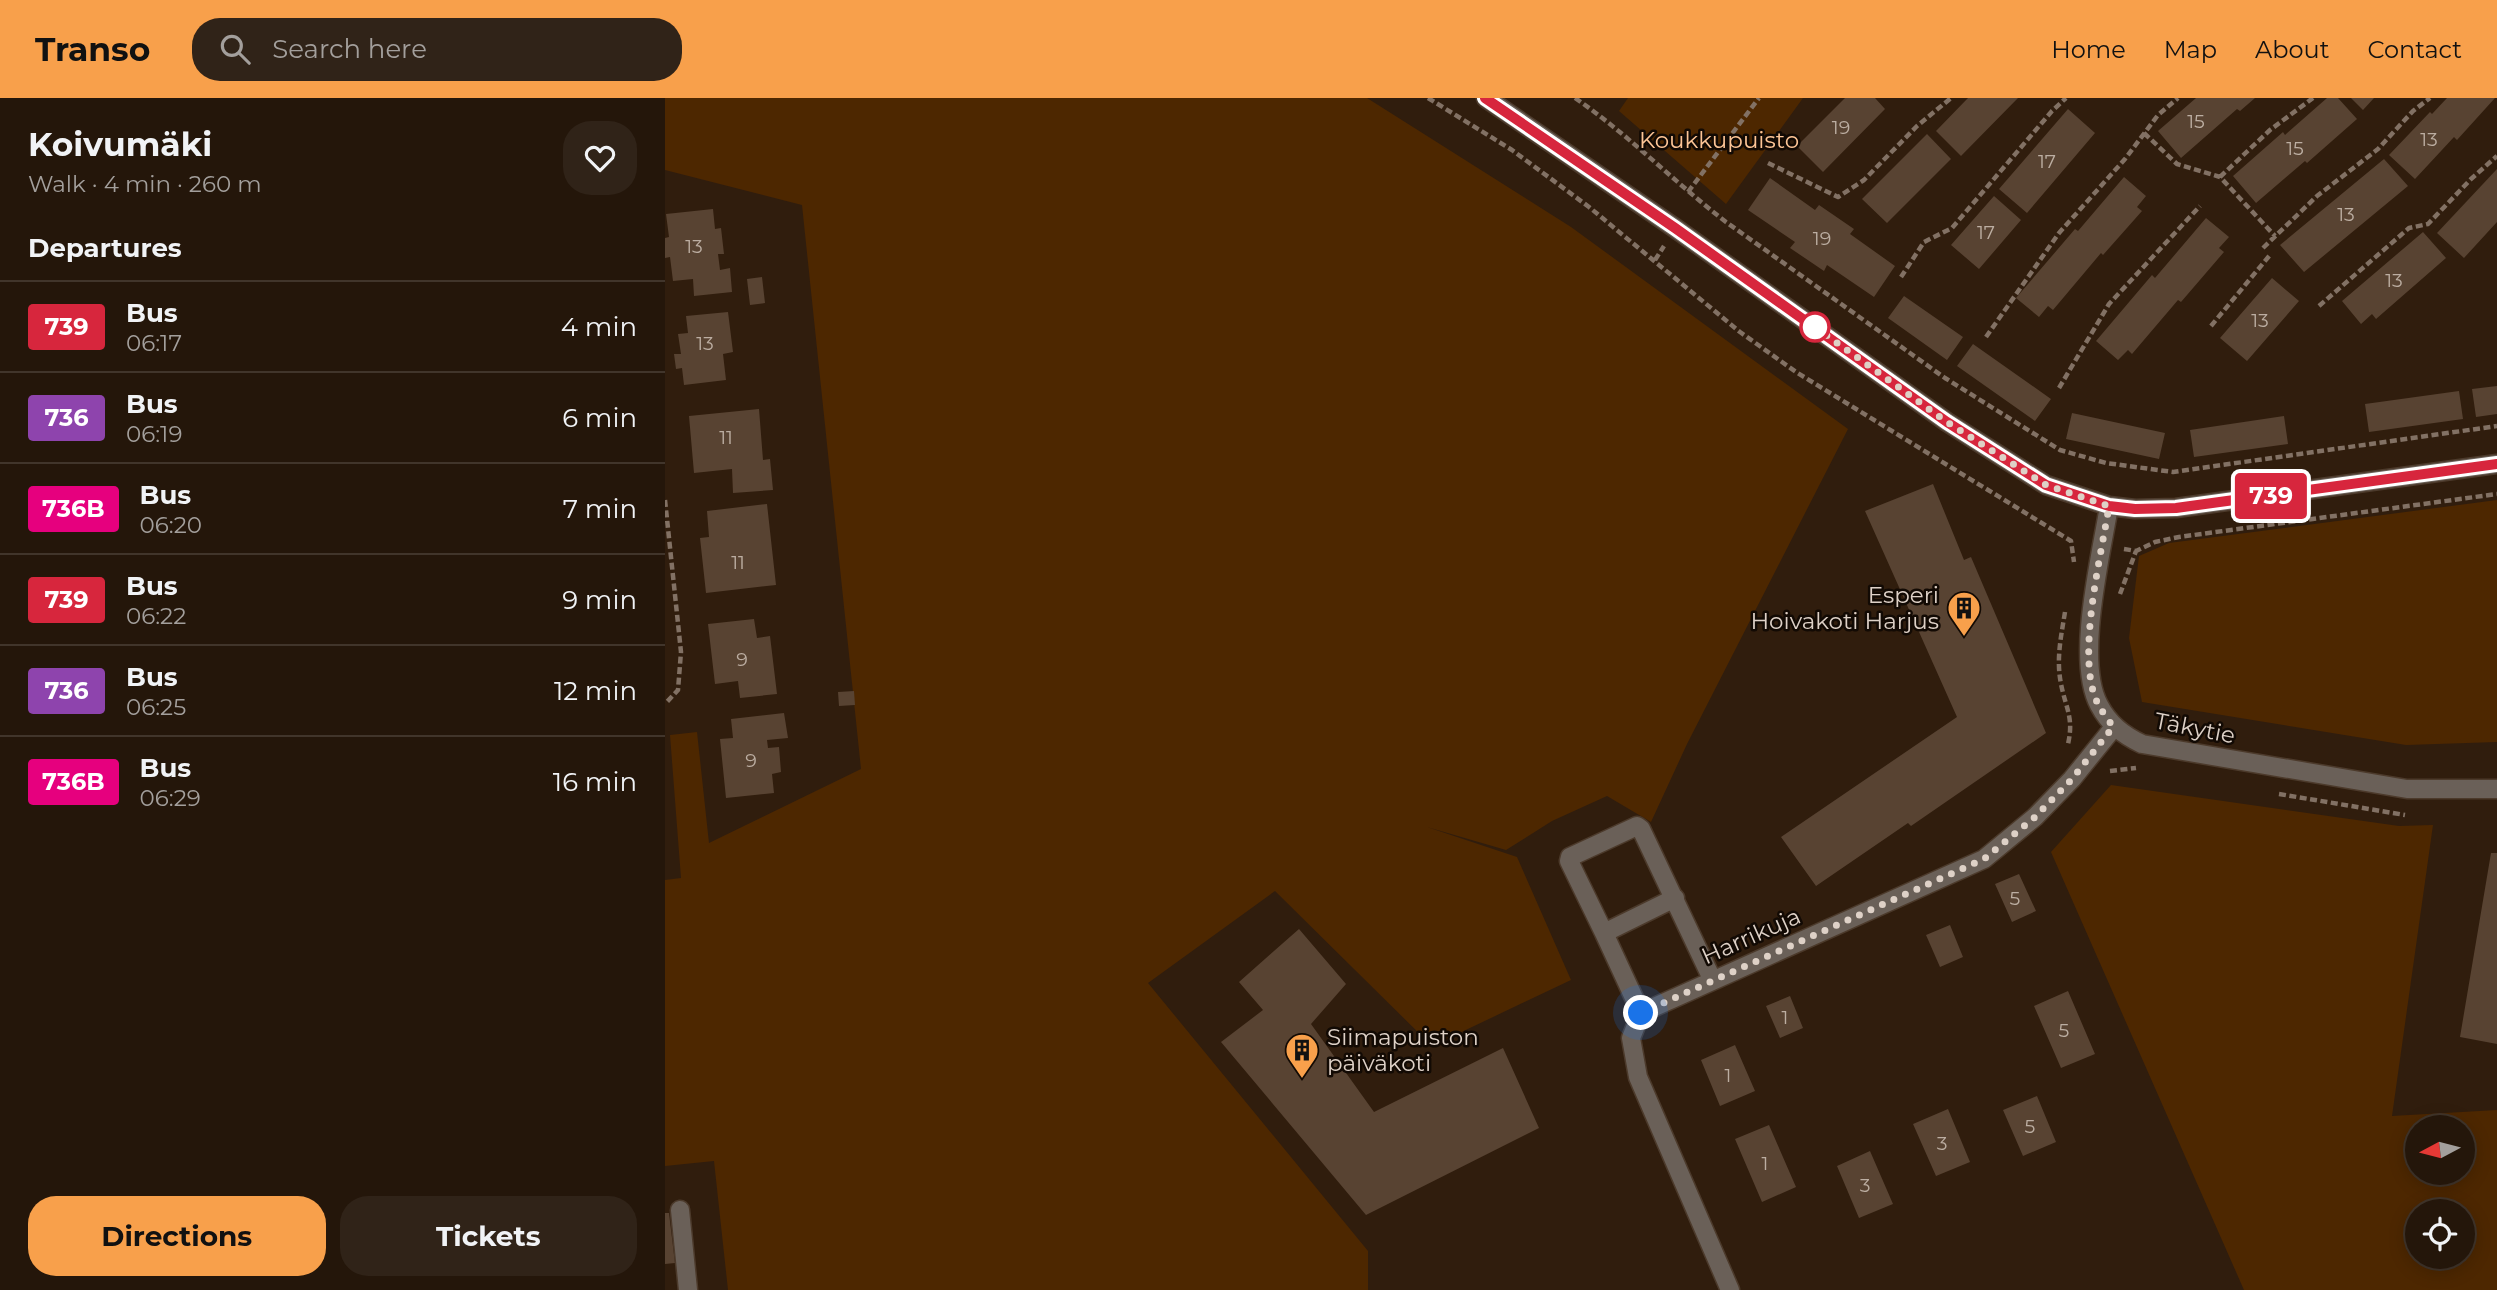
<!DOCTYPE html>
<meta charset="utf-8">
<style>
:root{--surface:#24160a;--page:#302318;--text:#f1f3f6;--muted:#a39f9c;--line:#41352b;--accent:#f8a04b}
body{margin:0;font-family:Montserrat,sans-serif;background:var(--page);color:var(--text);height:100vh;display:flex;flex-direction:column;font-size:26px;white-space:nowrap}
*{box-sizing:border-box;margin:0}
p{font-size:23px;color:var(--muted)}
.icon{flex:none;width:38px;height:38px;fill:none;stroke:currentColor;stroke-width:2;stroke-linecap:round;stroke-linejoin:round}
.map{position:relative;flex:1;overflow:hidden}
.details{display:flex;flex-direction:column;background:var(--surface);width:665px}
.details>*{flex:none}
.badge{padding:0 14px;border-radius:5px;font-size:24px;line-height:46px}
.needle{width:46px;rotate:263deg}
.fabs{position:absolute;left:1740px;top:1017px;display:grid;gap:14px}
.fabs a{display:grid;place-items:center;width:70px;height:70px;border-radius:50%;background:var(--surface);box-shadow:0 4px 18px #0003,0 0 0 2px var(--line);font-size:35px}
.you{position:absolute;width:35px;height:35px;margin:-18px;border:5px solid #fff;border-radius:50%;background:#1a73e8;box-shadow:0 0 0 10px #1a73e833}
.map>.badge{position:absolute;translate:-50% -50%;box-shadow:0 0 0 4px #fff}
h2{padding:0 28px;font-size:26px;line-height:63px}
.round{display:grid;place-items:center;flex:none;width:74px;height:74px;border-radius:28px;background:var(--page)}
.summary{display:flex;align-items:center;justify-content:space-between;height:119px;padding:0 28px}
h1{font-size:33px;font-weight:700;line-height:52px}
.action{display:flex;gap:14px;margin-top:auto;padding:14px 28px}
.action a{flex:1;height:80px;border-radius:28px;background:var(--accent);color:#111;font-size:28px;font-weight:700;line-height:80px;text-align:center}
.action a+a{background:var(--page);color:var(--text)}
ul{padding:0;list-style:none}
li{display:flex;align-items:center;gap:21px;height:91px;padding:0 28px;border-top:2px solid var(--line)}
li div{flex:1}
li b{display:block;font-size:26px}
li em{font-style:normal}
li .badge{min-width:77px;font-weight:700;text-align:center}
header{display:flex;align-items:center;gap:42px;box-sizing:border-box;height:98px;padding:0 35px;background:var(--accent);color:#111}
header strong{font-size:33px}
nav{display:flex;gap:38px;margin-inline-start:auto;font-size:24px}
.search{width:490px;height:63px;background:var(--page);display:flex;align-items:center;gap:18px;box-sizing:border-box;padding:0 24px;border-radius:28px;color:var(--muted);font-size:26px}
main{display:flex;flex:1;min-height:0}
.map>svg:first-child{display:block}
.green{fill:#4d2700;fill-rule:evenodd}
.building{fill:#584332}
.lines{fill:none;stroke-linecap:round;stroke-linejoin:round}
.minor-casing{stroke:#4c3a2b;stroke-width:21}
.path{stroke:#827164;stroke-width:4.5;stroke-dasharray:7 3.5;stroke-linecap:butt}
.minor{stroke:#6a6058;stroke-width:18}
.line-casing{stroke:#fff;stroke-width:16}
.line{stroke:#d7263d;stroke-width:10}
.walk{stroke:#ded1c7;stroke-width:7;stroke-dasharray:0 12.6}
.stop-dot{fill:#fff;stroke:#d7263d;stroke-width:3.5}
.labels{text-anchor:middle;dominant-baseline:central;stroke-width:5;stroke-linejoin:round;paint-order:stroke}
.number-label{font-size:19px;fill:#bcaea2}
.park-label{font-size:23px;fill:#fdc596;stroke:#120a04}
.poi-label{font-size:23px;fill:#ded1c7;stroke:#120a04;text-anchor:end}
.street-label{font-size:23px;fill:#ded1c7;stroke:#120a04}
</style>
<header>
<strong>Transo</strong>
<div class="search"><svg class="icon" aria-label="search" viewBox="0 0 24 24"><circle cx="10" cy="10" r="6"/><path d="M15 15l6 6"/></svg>Search here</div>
<nav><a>Home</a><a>Map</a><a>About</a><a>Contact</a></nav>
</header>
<main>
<section class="details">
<div class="summary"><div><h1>Koivumäki</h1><p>Walk · 4 min · 260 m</p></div><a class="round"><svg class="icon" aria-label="heart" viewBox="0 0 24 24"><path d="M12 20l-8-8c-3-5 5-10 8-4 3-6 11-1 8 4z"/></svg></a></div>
<h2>Departures</h2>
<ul>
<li><span class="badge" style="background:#d7263d;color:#fff">739</span><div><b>Bus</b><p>06:17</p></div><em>4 min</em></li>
<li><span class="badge" style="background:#8e44ad;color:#fff">736</span><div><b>Bus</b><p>06:19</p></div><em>6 min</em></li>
<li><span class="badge" style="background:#e6007e;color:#fff">736B</span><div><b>Bus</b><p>06:20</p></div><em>7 min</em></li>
<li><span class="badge" style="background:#d7263d;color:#fff">739</span><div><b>Bus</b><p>06:22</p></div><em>9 min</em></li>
<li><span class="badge" style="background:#8e44ad;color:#fff">736</span><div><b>Bus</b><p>06:25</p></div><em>12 min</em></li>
<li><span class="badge" style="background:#e6007e;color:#fff">736B</span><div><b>Bus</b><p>06:29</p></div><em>16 min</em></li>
</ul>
<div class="action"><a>Directions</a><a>Tickets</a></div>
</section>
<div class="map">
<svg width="1832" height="1192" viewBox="0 0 1832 1192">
<rect width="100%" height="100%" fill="#301d0d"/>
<path class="green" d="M0 0H702L906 129 1183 331 1022 646 986 724 942 698 887 723 841 752 762 729 852 759 906 882 767 948 610 793 483 885 703 1153V1192H63L49 1063 0 1068V782L16 780 5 637 32 634 44 745 196 671 137 107 0 72Z
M963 0H1138L1061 106 954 13Z
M1832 402V644L1741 647 1477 604 1464 540 1474 458 1504 445Z
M1446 687 1734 728 1768 727 1727 1018 1832 1012V1192H1579L1386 754ZM1752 1029H1797V1074H1752ZM1752 1113H1797V1158H1752Z"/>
<path class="building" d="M1180 0H1210L1220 11 1158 74 1132 48Z
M1303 0H1353L1296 58 1271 33Z
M1531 0H1590L1575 13 1572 11 1516 60 1493 33Z
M1662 0H1673L1692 21 1642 65 1640 63 1591 105 1568 78 1618 34 1620 37Z
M1686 0H1709L1698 12Z
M1782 0H1830L1792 42 1789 39 1750 81 1724 57 1765 14 1767 16Z
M1403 11 1430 35 1362 115 1334 91Z
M1262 36 1286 61 1222 125 1197 101Z
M1719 61 1743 88 1639 174 1615 147Z
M1832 71V124L1799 160 1772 135Z
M1459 79 1481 98 1472 109 1477 113 1438 157 1436 155 1388 212 1383 208 1374 219 1351 200 1410 131 1413 133Z
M1105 80 1150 112 1154 107 1189 131 1185 136 1230 168 1209 199 1162 167 1159 173 1125 150 1130 144 1083 112Z
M1329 98 1356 122 1314 171 1286 147Z
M48 111 50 131 56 130 59 156H53L55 172 65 170 67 194 29 198 28 181 8 183 5 159 0 160V140L4 139 1 116Z
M1541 120 1564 139 1554 150 1559 154 1516 204 1513 202 1467 256 1463 252 1453 262 1431 243 1487 177 1490 180Z
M1758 134 1781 160 1711 221 1707 216 1696 226 1677 203Z
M97 179 100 205 85 207 82 181Z
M1607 180 1634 203 1582 263 1555 240Z
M1239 198 1298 239 1282 262 1223 220Z
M63 214 68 254 58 256 61 282 19 287 17 270 11 271 9 256H16L13 236 23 235 21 218Z
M1308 246 1386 301 1370 323 1292 268Z
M1832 288V316L1811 319 1807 291Z
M1794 293 1798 321 1704 334 1700 306Z
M94 311 98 362 105 361 108 392 68 395 67 371 29 375 24 318Z
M1407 315 1500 335 1494 361 1401 341Z
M1619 318 1623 346 1529 359 1525 332Z
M1268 386 1299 462 1306 459 1381 635 1246 728 1243 725 1151 788 1116 739 1292 619 1200 413Z
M102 406 111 487 41 495 35 440 44 439 42 413Z
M89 521 92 540 105 538 112 596 75 600 73 583 50 586 43 526Z
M189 593 190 607 174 608 173 594Z
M119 615 123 640 102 642 103 650 114 649 116 674 107 676 109 695 61 700 55 641 68 640 66 621Z
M1826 755H1832V946L1795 939Z
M1354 776 1371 813 1347 824 1330 786Z
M1285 827 1298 859 1275 869 1261 837Z
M634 831 681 886 646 926 709 1014 838 950 874 1030 701 1117 556 944 598 912 574 884Z
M1403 893 1430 956 1396 970 1369 908Z
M1125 898 1138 930 1115 940 1101 908Z
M1070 947 1090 993 1055 1008 1036 962Z
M1372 998 1391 1044 1358 1058 1338 1012Z
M1283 1011 1305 1064 1271 1078 1248 1026Z
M1104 1027 1131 1089 1097 1104 1070 1041Z
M1205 1053 1228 1106 1194 1120 1172 1068Z
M0 1115H4L10 1165 0 1166Z"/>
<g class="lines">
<defs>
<path id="minor" d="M821 0 1010 130 1282 324 1381 387 1444 408 1470 411 1511 410 1832 366
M1444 408C1436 458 1410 562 1434 607 1444 626 1458 637 1477 646L1742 691H1832
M939 835 904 763 905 759 972 728 976 731 1047 881
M976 915 939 835 1010 800
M15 1112 23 1192
M1065 1192 973 979 966 940 976 915 1319 761 1370 719 1407 681 1449 629"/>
</defs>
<use href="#minor" class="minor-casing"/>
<path class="path" d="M763 0 847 52 924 109 1075 234 1131 274 1406 443 1409 464
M910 0C964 37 1009 84 1061 124L1280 280 1395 352 1441 365 1508 374 1832 328
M1479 35 1512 66 1555 79 1610 138
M1103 65 1173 99 1199 82 1252 28 1286 0
M1555 79 1605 32 1648 0
M1023 94 1094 0
M1598 150 1652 98 1713 51 1748 13 1765 0
M990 162 999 148
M1236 179 1259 144 1287 130 1387 13 1401 0
M1654 208 1744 130 1763 126 1806 81 1832 58
M1546 228 1605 157
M1321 239 1394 135 1460 61 1493 17 1513 0
M1394 290 1444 206 1535 108
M0 402 16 554 13 592 0 606
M1459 451 1471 453 1490 444 1514 439 1832 396
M1455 496 1471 453
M1400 514C1396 539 1391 561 1396 586 1401 611 1409 620 1403 646
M1445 673 1471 670
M1614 696 1740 717"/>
<use href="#minor" class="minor"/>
</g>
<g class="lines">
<defs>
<path id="line" d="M820 0 1010 130 1282 324 1381 387 1444 408 1470 411 1511 410 1832 366"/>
</defs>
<use href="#line" class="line-casing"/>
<use href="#line" class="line"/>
<path class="walk" d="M976 915 1319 761 1370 719 1407 681 1448 629C1444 622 1437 614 1433 606 1410 561 1436 459 1444 408L1381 387 1282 324 1143 224 1150 229"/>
</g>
<defs>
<symbol id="building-pin" viewBox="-11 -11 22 30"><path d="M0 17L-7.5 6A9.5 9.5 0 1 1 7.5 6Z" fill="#f8a04b" stroke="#120a04"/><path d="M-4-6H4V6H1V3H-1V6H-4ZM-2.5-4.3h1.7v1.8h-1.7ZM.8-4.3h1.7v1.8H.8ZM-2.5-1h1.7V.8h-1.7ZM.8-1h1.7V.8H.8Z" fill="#111"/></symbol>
</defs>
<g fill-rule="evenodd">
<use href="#building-pin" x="1280" y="491" width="38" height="52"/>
<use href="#building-pin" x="618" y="933" width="38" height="52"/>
</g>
<circle class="stop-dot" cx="1150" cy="229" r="14"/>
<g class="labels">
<g class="number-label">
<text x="1531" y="23">15</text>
<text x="1176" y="29">19</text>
<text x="1764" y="41">13</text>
<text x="1630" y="50">15</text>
<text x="1382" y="63">17</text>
<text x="1681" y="116">13</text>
<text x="1321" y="134">17</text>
<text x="1157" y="140">19</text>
<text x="29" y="148">13</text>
<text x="1729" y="182">13</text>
<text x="1595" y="222">13</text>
<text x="40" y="245">13</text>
<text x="61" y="339">11</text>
<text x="73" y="464">11</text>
<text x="77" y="561">9</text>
<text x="86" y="662">9</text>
<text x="1350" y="800">5</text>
<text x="1120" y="919">1</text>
<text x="1399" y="932">5</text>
<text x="1063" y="977">1</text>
<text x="1365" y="1028">5</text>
<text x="1277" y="1045">3</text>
<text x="1100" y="1065">1</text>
<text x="1200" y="1087">3</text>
</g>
<g class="park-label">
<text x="1054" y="42">Koukkupuisto</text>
</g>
<g class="poi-label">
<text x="1274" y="497">Esperi<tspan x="1274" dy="26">Hoivakoti Harjus</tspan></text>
<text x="662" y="939" text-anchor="start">Siimapuiston<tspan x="662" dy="26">päiväkoti</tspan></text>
</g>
<g class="street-label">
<text transform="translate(1530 630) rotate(11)">Täkytie</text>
<text transform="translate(1086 838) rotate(-24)">Harrikuja</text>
</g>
</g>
</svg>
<div class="fabs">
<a><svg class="needle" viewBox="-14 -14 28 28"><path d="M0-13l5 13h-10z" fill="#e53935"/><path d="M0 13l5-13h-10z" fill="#a39f9c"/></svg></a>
<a><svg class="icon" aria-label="locate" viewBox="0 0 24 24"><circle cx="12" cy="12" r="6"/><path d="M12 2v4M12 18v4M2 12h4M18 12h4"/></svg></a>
</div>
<div class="you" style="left:976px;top:915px"></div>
<b class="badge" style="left:1606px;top:398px;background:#d7263d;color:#fff">739</b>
</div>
</main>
